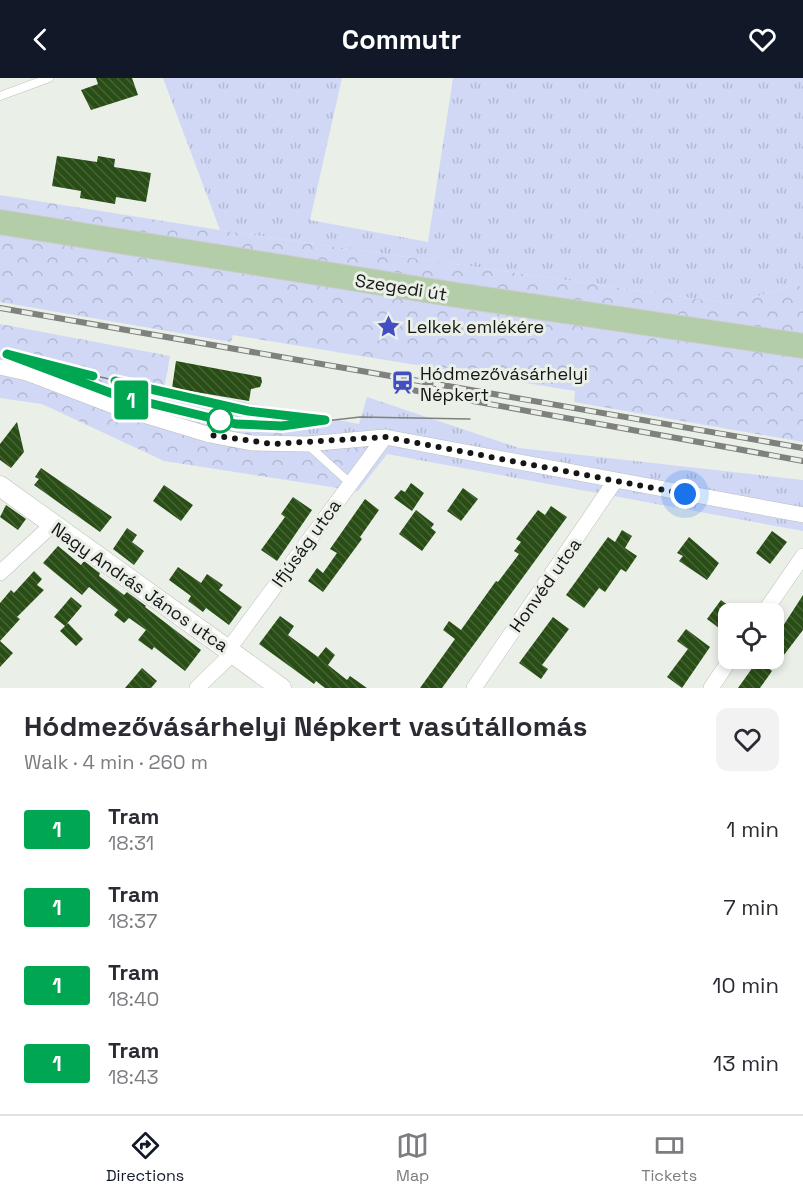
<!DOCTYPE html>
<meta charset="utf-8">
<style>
:root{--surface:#fff;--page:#f2f2f3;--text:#2b2b33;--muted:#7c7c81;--line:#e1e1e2;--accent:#111827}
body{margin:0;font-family:"Space Grotesk",sans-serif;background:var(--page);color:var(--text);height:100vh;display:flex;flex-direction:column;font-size:22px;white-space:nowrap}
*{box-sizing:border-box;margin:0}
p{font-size:20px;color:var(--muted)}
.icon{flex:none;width:33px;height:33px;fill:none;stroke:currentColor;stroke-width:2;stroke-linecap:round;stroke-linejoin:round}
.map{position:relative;height:610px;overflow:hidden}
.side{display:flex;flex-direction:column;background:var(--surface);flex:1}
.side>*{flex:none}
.badge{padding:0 12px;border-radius:4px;font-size:21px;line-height:39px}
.controls{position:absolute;left:718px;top:525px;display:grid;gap:12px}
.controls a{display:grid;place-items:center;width:66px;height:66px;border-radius:12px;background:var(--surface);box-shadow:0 3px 9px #0003;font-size:30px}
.you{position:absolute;width:30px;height:30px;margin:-15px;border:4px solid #fff;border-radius:50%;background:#1a73e8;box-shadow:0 0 0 9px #1a73e833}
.map>.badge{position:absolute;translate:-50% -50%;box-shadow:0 0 0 3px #fff}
.round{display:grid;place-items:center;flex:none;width:63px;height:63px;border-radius:12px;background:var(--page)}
.headline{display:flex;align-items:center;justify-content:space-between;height:102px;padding:0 24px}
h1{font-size:28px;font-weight:700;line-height:45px}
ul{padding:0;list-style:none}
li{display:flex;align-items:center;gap:18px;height:78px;padding:0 24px}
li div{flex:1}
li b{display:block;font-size:22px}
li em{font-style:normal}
li .badge{min-width:66px;font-weight:700;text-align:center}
header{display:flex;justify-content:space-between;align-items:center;height:78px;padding:0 24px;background:var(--accent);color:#fff;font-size:27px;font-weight:700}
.tabs{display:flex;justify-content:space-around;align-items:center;height:84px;border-top:2px solid var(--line);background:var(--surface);font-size:16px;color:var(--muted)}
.tabs a{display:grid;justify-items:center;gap:3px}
.tabs .on{color:var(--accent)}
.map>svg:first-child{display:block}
.grass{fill:url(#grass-tufts)}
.forest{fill:url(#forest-crowns)}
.building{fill:url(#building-back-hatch)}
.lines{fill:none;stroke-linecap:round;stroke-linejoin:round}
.service-casing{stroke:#bcc0ba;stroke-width:9}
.minor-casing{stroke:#bcc0ba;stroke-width:16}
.tertiary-casing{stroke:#bcc0ba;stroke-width:21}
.primary-casing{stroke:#ccc;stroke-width:26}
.service{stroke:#fff;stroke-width:8}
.minor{stroke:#fff;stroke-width:15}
.tertiary{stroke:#fff;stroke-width:20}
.primary{stroke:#b3cda8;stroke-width:24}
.tram{stroke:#7e817d;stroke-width:1.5}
.rail-casing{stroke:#7e817d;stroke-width:6}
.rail{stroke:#eaefe8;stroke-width:4;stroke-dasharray:11;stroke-linecap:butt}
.line-casing{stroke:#fff;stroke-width:14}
.line{stroke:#00a651;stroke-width:9}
.walk{stroke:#161715;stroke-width:6;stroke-dasharray:0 10.8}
.stop-dot{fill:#fff;stroke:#00a651;stroke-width:3}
.labels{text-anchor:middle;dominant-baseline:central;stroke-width:6;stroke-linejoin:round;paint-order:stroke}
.street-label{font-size:18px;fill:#161715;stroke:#eaefe8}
.poi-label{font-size:18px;fill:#161715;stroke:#eaefe8;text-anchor:start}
</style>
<header><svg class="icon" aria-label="back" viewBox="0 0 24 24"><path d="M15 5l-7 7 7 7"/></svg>Commutr<svg class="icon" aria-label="heart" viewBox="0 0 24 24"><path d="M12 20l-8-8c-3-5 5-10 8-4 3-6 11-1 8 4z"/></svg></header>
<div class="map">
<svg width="803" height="610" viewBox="0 0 803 610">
<defs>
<pattern id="grass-tufts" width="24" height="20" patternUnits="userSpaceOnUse" patternTransform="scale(1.5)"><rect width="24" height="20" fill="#d0d8f5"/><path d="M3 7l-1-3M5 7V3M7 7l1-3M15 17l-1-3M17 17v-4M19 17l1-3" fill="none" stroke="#b2b9d1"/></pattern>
<pattern id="forest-crowns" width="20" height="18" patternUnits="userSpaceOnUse" patternTransform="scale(1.5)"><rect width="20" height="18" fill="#d0d8f5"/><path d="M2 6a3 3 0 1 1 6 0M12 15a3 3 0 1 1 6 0" fill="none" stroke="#b2b9d1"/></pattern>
<pattern id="building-back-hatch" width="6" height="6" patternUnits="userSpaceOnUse" patternTransform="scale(1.5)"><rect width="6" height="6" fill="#284d15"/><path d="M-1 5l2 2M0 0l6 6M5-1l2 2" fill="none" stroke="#456336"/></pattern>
</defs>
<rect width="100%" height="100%" fill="#eaefe8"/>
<path class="grass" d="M163 0H342L310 142 428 164 453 0H803V209L794 207 732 226 220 152Z
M164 309 359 346 367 319 519 370 803 402V453L159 334Z"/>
<path class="forest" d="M0 117 220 152 732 226 794 207 803 209V364L574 324 575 313 233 257 231 264 0 224Z
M0 246 170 278 160 334 388 375 358 413 164 383 42 326 0 320Z"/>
<path class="building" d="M96 0H132L138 17 91 32 81 12 98 6Z
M57 78 97 84 98 78 115 81 114 89 151 95 146 124 116 119 115 126 80 120 81 113 52 108Z
M176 283 261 299 262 304 260 309 251 311 249 323 172 310Z
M17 344 24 374 11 390 0 382V366Z
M41 390 112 439 100 454 34 407 39 401 35 399Z
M411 405 424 415 412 433 394 420 401 412 405 414Z
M164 407 193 427 181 443 153 423Z
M463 410 478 421 461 443 447 433Z
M293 419 312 432 277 483 261 472 285 439 281 436Z
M365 421 379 432 360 459 362 461 323 514 308 503 317 490 323 495 337 475 330 471Z
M6 427 26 441 18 452 0 439Z
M551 428 567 439 442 610H420L455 561 443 552 449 543 461 552 496 503 498 504 519 476 514 473 521 464 516 461 538 432 545 437Z
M416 432 434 446 431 450 436 454 422 473 399 456Z
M127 450 137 457 132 464 144 473 134 487 113 471Z
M622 452 632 458 625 470 637 478 626 494 621 491 605 514 599 510 584 530 566 517 608 459 615 464Z
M772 453 787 464 770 486 756 475Z
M689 459 719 485 707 502 679 483 683 478 677 475Z
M58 468 81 487 84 483 97 493 100 495 99 498 124 517 127 514 146 528 145 529 201 572 185 593 154 569 152 572 138 562 146 552 129 540 124 545 114 537 118 532 89 509 82 517 43 485Z
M178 489 201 505 207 496 223 507 219 512 242 529 229 547 206 530 203 534 188 523 191 518 169 502Z
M34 493 42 501 37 507 44 512 17 539 20 541 0 563V525L11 512 14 515Z
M803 517V552L774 590V562Z
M71 519 82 528 65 548 54 539Z
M721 522 740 536H729V545L723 553 707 541Z
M280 538 294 548 288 557 318 579 326 569 335 577 328 587 347 602 350 598 367 610H325L316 603 314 606 259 566Z
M553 539 569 551 542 587 548 591 541 601 519 585Z
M68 545 83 561 76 568 60 553Z
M686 551 710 569 682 610 667 599 688 571 677 563Z
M0 563 13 575 0 589Z
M758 582 772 593 760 610H738Z
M142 590 157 603 151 610H125Z"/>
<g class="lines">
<defs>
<path id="service" d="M0 18 49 0
M308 367 350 405"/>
<path id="minor" d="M0 289 27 295 111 327 210 357 252 365 307 366 385 359 803 437
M0 495 52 447
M763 536 803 478
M228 572 385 359
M197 610 233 575
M474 610 615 403
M711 610 731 580"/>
<path id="tertiary" d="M0 408 281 610"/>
<path id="primary" d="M0 144 463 218 803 268"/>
</defs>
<use href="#service" class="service-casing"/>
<use href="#minor" class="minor-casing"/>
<use href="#tertiary" class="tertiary-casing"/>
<use href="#primary" class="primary-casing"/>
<use href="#service" class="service"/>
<use href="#minor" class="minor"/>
<use href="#tertiary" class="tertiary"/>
<use href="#primary" class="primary"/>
<path class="tram" d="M7 276 136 323 252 348H282L360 339 470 341
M70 292 248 333 302 340"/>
<defs>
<path id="rail" d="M0 230 803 370
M401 310 803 383"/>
</defs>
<use href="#rail" class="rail-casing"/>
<use href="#rail" class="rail"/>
</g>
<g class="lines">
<defs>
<path id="line" d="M93 298 7 276 116 317 236 346 282 348 325 342 248 333 115 303"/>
</defs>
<use href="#line" class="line-casing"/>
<use href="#line" class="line"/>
<path class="walk" d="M220 342 210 357 273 366 386 359 685 416"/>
</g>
<defs>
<symbol id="sight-bare" viewBox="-9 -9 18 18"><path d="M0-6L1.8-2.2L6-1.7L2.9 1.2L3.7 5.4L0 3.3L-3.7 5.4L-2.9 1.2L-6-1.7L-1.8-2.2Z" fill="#424ec2" stroke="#eaefe8" stroke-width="2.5" paint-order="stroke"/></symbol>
<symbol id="station-bare" viewBox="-9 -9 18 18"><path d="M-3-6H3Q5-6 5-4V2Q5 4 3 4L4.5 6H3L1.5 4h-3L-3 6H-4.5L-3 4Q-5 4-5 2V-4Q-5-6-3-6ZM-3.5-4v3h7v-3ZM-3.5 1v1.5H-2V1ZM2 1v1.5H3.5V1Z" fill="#424ec2" stroke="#eaefe8" stroke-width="2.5" paint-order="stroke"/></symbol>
</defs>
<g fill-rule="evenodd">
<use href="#sight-bare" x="372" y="232" width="33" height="33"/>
<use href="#station-bare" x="386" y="288" width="33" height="33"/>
</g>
<circle class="stop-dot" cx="220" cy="342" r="12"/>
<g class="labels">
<g class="street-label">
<text transform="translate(401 209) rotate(9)">Szegedi út</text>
<text transform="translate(306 465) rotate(-54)">Ifjúság utca</text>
<text transform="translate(545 507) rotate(-55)">Honvéd utca</text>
<text transform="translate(140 509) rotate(35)">Nagy András János utca</text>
</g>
<g class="poi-label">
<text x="407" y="248">Lelkek emlékére</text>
<text x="420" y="295">Hódmezővásárhelyi<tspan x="420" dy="21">Népkert</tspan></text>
</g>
</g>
</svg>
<div class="controls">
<a><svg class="icon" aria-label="locate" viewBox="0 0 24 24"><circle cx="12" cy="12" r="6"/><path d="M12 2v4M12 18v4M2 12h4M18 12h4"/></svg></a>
</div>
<div class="you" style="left:685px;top:416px"></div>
<b class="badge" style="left:131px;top:322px;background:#00a651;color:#fff">1</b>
</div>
<section class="side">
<div class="headline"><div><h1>Hódmezővásárhelyi Népkert vasútállomás</h1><p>Walk · 4 min · 260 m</p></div><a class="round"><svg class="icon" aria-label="heart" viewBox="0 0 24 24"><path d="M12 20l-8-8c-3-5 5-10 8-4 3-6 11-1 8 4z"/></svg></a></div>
<ul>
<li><span class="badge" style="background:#00a651;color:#fff">1</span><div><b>Tram</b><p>18:31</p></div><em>1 min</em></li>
<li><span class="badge" style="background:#00a651;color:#fff">1</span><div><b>Tram</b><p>18:37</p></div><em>7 min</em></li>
<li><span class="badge" style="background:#00a651;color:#fff">1</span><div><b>Tram</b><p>18:40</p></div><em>10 min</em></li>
<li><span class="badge" style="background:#00a651;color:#fff">1</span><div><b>Tram</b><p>18:43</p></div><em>13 min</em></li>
</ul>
</section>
<nav class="tabs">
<a class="on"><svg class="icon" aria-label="directions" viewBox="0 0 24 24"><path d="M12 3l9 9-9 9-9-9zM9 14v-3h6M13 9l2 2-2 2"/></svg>Directions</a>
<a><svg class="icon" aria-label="map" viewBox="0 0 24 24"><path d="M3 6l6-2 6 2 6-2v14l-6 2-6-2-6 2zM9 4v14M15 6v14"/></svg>Map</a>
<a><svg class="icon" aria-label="tickets" viewBox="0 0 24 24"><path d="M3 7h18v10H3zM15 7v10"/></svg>Tickets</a>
</nav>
